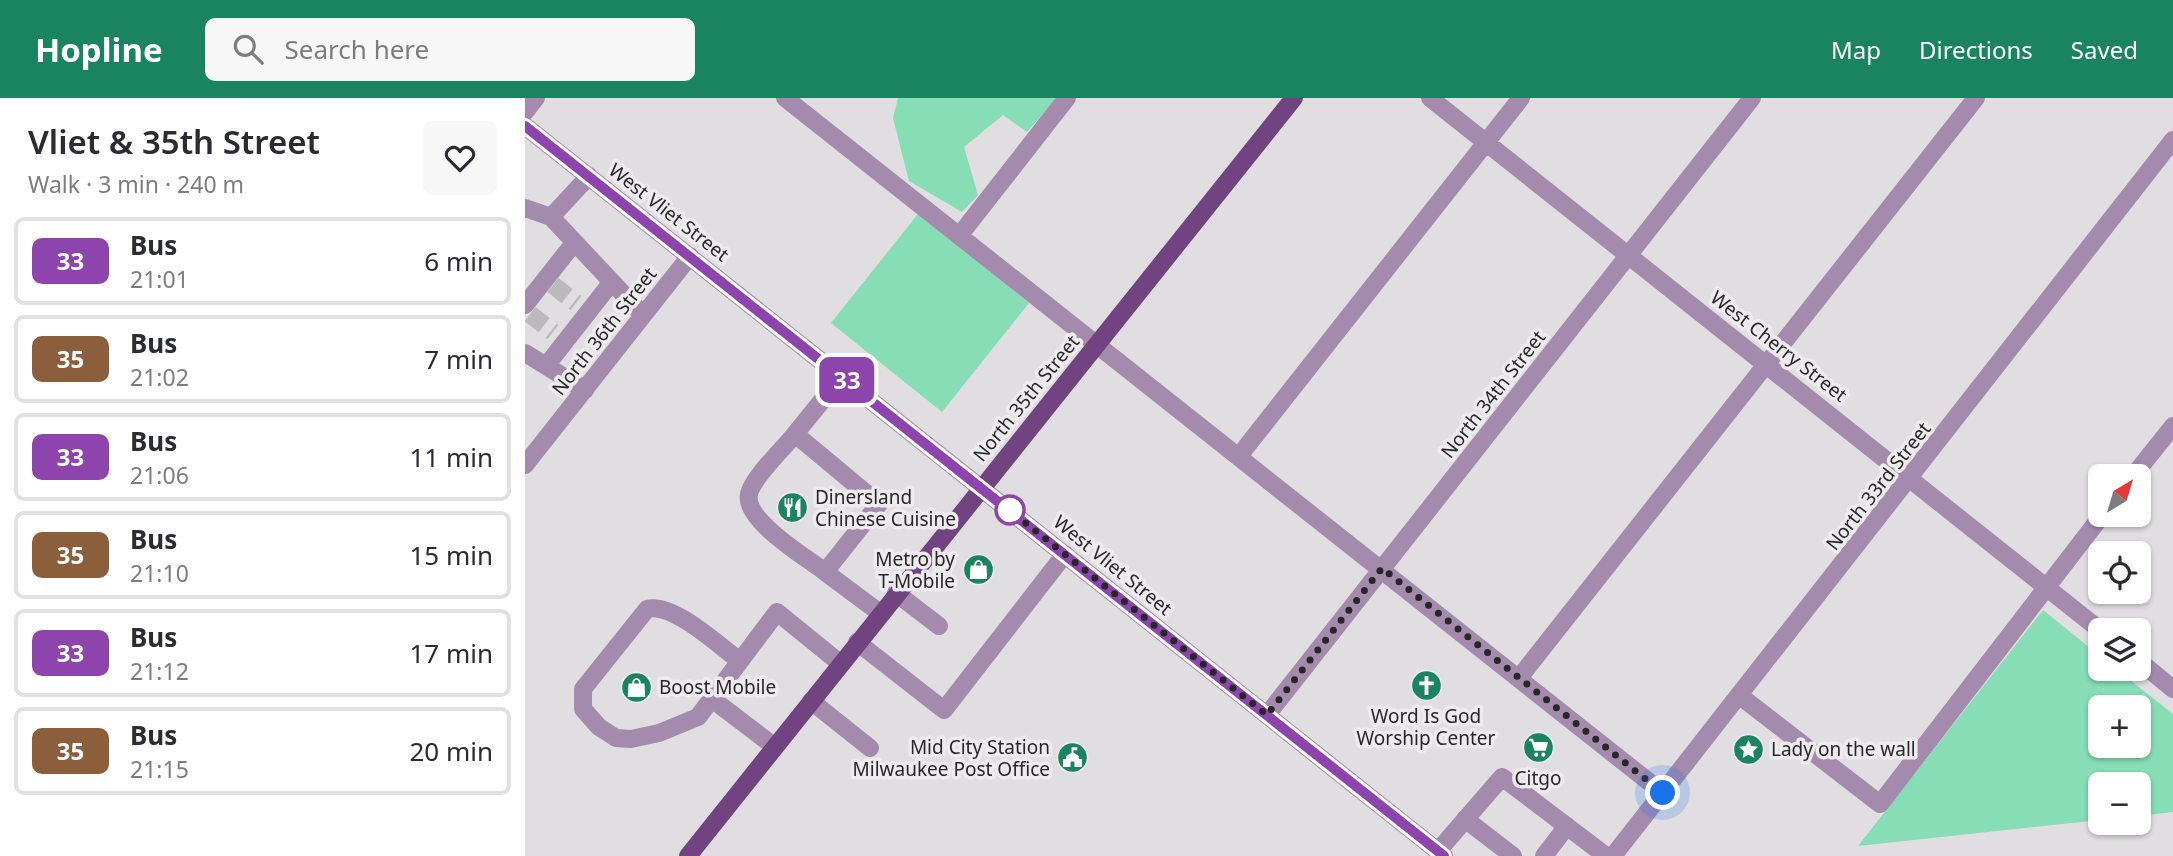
<!DOCTYPE html>
<meta charset="utf-8">
<style>
:root{--surface:#fff;--page:#f7f7f7;--text:#2b2b33;--muted:#7c7c81;--line:#e1e1e2;--accent:#1a835f}
body{margin:0;font-family:"Noto Sans",sans-serif;background:var(--page);color:var(--text);height:100vh;display:flex;flex-direction:column;font-size:26px;white-space:nowrap}
*{box-sizing:border-box;margin:0}
p{font-size:23px;color:var(--muted)}
.icon{flex:none;width:38px;height:38px;fill:none;stroke:currentColor;stroke-width:2;stroke-linecap:round;stroke-linejoin:round}
.map{position:relative;flex:1;overflow:hidden}
.details{display:flex;flex-direction:column;background:var(--surface);width:525px}
.details>*{flex:none}
.badge{padding:0 14px;border-radius:10px;font-size:24px;line-height:46px}
.needle{width:46px;rotate:38deg}
.buttons{position:absolute;left:1563px;top:366px;display:grid;gap:14px}
.buttons a{display:grid;place-items:center;width:63px;height:63px;border-radius:10px;background:var(--surface);box-shadow:0 2px 5px #0004;font-size:35px}
.you{position:absolute;width:35px;height:35px;margin:-18px;border:5px solid #fff;border-radius:50%;background:#1a73e8;box-shadow:0 0 0 10px #1a73e833}
.map>.badge{position:absolute;translate:-50% -50%;box-shadow:0 0 0 4px #fff}
.round{display:grid;place-items:center;flex:none;width:74px;height:74px;border-radius:10px;background:var(--page)}
.overview{display:flex;align-items:center;justify-content:space-between;height:119px;padding:0 28px}
h1{font-size:33px;font-weight:600;line-height:52px}
ul{padding:0;list-style:none}
li{display:flex;align-items:center;gap:21px;height:88px;margin:0 14px 10px;padding:0 14px;border:4px solid var(--line);border-radius:10px}
li div{flex:1}
li b{display:block;font-size:26px}
li em{font-style:normal}
li .badge{min-width:77px;font-weight:700;text-align:center}
header{display:flex;align-items:center;gap:42px;box-sizing:border-box;height:98px;padding:0 35px;background:var(--accent);color:#fff}
header strong{font-size:33px}
nav{display:flex;gap:38px;margin-inline-start:auto;font-size:24px}
.search{width:490px;height:63px;background:var(--page);display:flex;align-items:center;gap:18px;box-sizing:border-box;padding:0 24px;border-radius:10px;color:var(--muted);font-size:26px}
main{display:flex;flex:1;min-height:0}
.map>svg:first-child{display:block}
.green{fill:#86ddb6;fill-rule:evenodd}
.lines{fill:none;stroke-linecap:round;stroke-linejoin:round}
.minor-tunnel{stroke:#bcb9bd;stroke-width:18;stroke-dasharray:18 9;stroke-linecap:butt}
.minor{stroke:#a48bad;stroke-width:18}
.major{stroke:#714380;stroke-width:18}
.line-casing{stroke:#fff;stroke-width:16}
.line{stroke:#8e44ad;stroke-width:10}
.walk{stroke:#282728;stroke-width:7;stroke-dasharray:0 12.6}
.stop-dot{fill:#fff;stroke:#8e44ad;stroke-width:3.5}
.labels{text-anchor:middle;dominant-baseline:central;stroke-width:7;stroke-linejoin:round;paint-order:stroke}
.street-label{font-size:19px;fill:#282728;stroke:#eeebef}
.poi-label{font-size:19px;fill:#282728;stroke:#eeebef;text-anchor:start}
</style>
<header>
<strong>Hopline</strong>
<div class="search"><svg class="icon" aria-label="search" viewBox="0 0 24 24"><circle cx="10" cy="10" r="6"/><path d="M15 15l6 6"/></svg>Search here</div>
<nav><a>Map</a><a>Directions</a><a>Saved</a></nav>
</header>
<main>
<section class="details">
<div class="overview"><div><h1>Vliet &amp; 35th Street</h1><p>Walk · 3 min · 240 m</p></div><a class="round"><svg class="icon" aria-label="heart" viewBox="0 0 24 24"><path d="M12 20l-8-8c-3-5 5-10 8-4 3-6 11-1 8 4z"/></svg></a></div>
<ul>
<li><span class="badge" style="background:#8e44ad;color:#fff">33</span><div><b>Bus</b><p>21:01</p></div><em>6 min</em></li>
<li><span class="badge" style="background:#8b5e3c;color:#fff">35</span><div><b>Bus</b><p>21:02</p></div><em>7 min</em></li>
<li><span class="badge" style="background:#8e44ad;color:#fff">33</span><div><b>Bus</b><p>21:06</p></div><em>11 min</em></li>
<li><span class="badge" style="background:#8b5e3c;color:#fff">35</span><div><b>Bus</b><p>21:10</p></div><em>15 min</em></li>
<li><span class="badge" style="background:#8e44ad;color:#fff">33</span><div><b>Bus</b><p>21:12</p></div><em>17 min</em></li>
<li><span class="badge" style="background:#8b5e3c;color:#fff">35</span><div><b>Bus</b><p>21:15</p></div><em>20 min</em></li>
</ul>
</section>
<div class="map">
<svg width="1648" height="758" viewBox="0 0 1648 758">
<rect width="100%" height="100%" fill="#e1dee2"/>
<path class="green" d="M373 0H532L502 34 478 17 439 49 453 97 437 114 384 83 368 20Z
M393 116 504 205 417 314 306 225Z
M1518 512 1575 558V570L1591 571 1648 616V714L1614 718V686H1575V722L1333 748ZM1575 609H1614V648H1575Z"/>
<g class="lines">
<path class="minor-tunnel" d="M28 187 51 205
M5 216 28 234"/>
<path class="minor" d="M260 0 1138 695
M905 0 1575 532
M0 14 11 0
M0 28 919 758
M0 110 26 119 64 78
M26 119 118 217
M434 138 542 0
M0 207 49 145
M0 255 60 292
M21 268 86 185
M317 278 270 336 354 406 300 474 355 515
M270 336C259 350 227 380 224 396 218 422 281 459 300 474
M714 358 996 0
M0 367 165 158
M1608 378 1648 328
M371 495 414 528
M332 544 419 612 540 456
M215 563C194 548 148 504 122 511L58 591V611L74 629 91 640 106 641 134 635 173 619 252 514 316 566
M1614 563 1648 591
M994 580 1451 0
M1215 598 1355 706 1578 416
M187 601 250 649
M286 603 345 650
M742 617 1227 0
M940 721 988 758
M913 753 977 679 1081 758
M1019 758 1042 728
M1088 758 1648 42"/>
<path class="major" d="M163 758 769 0"/>
</g>
<g class="lines">
<defs>
<path id="line" d="M0 28 919 758"/>
</defs>
<use href="#line" class="line-casing"/>
<use href="#line" class="line"/>
<path class="walk" d="M485 412 478 407 742 617 857 470 1138 695"/>
</g>
<defs>
<symbol id="restaurant-disc" viewBox="-11 -11 22 22"><circle r="9.5" fill="#1a835f" stroke="#eeebef"/><path d="M-5-6h1v4h1v-4h1v4h1v-4h1v5L-1.5 .5V6h-2V.5L-5-1ZM5-6V6H3V1.5H1.5Q1.5-4 5-6Z" fill="#fff"/></symbol>
<symbol id="shop-disc" viewBox="-11 -11 22 22"><circle r="9.5" fill="#1a835f" stroke="#eeebef"/><path d="M-5-2.5h2.3a2.7 3.5 0 0 1 5.4 0H5L5.5 6h-11ZM-1.5-2.5h3a1.5 2.3 0 0 0-3 0Z" fill="#fff"/></symbol>
<symbol id="church-disc" viewBox="-11 -11 22 22"><circle r="9.5" fill="#1a835f" stroke="#eeebef"/><path d="M-1.2-6h2.4v3.5h3.3v2.4h-3.3V6h-2.4V-.1h-3.3v-2.4h3.3Z" fill="#fff"/></symbol>
<symbol id="supermarket-disc" viewBox="-11 -11 22 22"><circle r="9.5" fill="#1a835f" stroke="#eeebef"/><path d="M-6-5.5h2.5l.6 2H6L4.5 2H-2.5L-4.4-4H-6ZM-1.5 3.2a1.3 1.3 0 1 0 .1 0ZM3 3.2a1.3 1.3 0 1 0 .1 0Z" fill="#fff"/></symbol>
<symbol id="sight-disc" viewBox="-11 -11 22 22"><circle r="9.5" fill="#1a835f" stroke="#eeebef"/><path d="M0-6L1.8-2.2L6-1.7L2.9 1.2L3.7 5.4L0 3.3L-3.7 5.4L-2.9 1.2L-6-1.7L-1.8-2.2Z" fill="#fff"/></symbol>
<symbol id="civic-disc" viewBox="-11 -11 22 22"><circle r="9.5" fill="#1a835f" stroke="#eeebef"/><path d="M-.6-6.5H3V-4.5H.6V-3L4-1V1h2V6H-6V1h2V-1L-.6-3ZM-1.2 2.5V6h2.4V2.5Z" fill="#fff"/></symbol>
</defs>
<g fill-rule="evenodd">
<use href="#restaurant-disc" x="250" y="392" width="35" height="35"/>
<use href="#shop-disc" x="436" y="454" width="35" height="35"/>
<use href="#church-disc" x="884" y="570" width="35" height="35"/>
<use href="#shop-disc" x="94" y="572" width="35" height="35"/>
<use href="#supermarket-disc" x="996" y="632" width="35" height="35"/>
<use href="#sight-disc" x="1206" y="634" width="35" height="35"/>
<use href="#civic-disc" x="530" y="642" width="35" height="35"/>
</g>
<circle class="stop-dot" cx="485" cy="412" r="14"/>
<g class="labels">
<g class="street-label">
<text transform="translate(144 114) rotate(38)">West Vliet Street</text>
<text transform="translate(79 233) rotate(-52)">North 36th Street</text>
<text transform="translate(1254 248) rotate(38)">West Cherry Street</text>
<text transform="translate(968 296) rotate(-52)">North 34th Street</text>
<text transform="translate(501 300) rotate(-51)">North 35th Street</text>
<text transform="translate(1353 388) rotate(-52)">North 33rd Street</text>
<text transform="translate(588 467) rotate(39)">West Vliet Street</text>
</g>
<g class="poi-label">
<text x="290" y="399">Dinersland<tspan x="290" dy="22">Chinese Cuisine</tspan></text>
<text x="430" y="461" text-anchor="end">Metro by<tspan x="430" dy="22">T-Mobile</tspan></text>
<text x="134" y="589">Boost Mobile</text>
<text x="901" y="618" text-anchor="middle">Word Is God<tspan x="901" dy="22">Worship Center</tspan></text>
<text x="525" y="649" text-anchor="end">Mid City Station<tspan x="525" dy="22">Milwaukee Post Office</tspan></text>
<text x="1246" y="651">Lady on the wall</text>
<text x="1013" y="680" text-anchor="middle">Citgo</text>
</g>
</g>
</svg>
<div class="buttons">
<a><svg class="needle" viewBox="-14 -14 28 28"><path d="M0-13l5 13h-10z" fill="#e53935"/><path d="M0 13l5-13h-10z" fill="#7c7c81"/></svg></a>
<a><svg class="icon" aria-label="locate" viewBox="0 0 24 24"><circle cx="12" cy="12" r="6"/><path d="M12 2v4M12 18v4M2 12h4M18 12h4"/></svg></a>
<a><svg class="icon" aria-label="layers" viewBox="0 0 24 24"><path d="M12 4l9 5-9 5-9-5zM3 14l9 5 9-5"/></svg></a>
<a>+</a>
<a>−</a>
</div>
<div class="you" style="left:1138px;top:695px"></div>
<b class="badge" style="left:322px;top:282px;background:#8e44ad;color:#fff">33</b>
</div>
</main>
